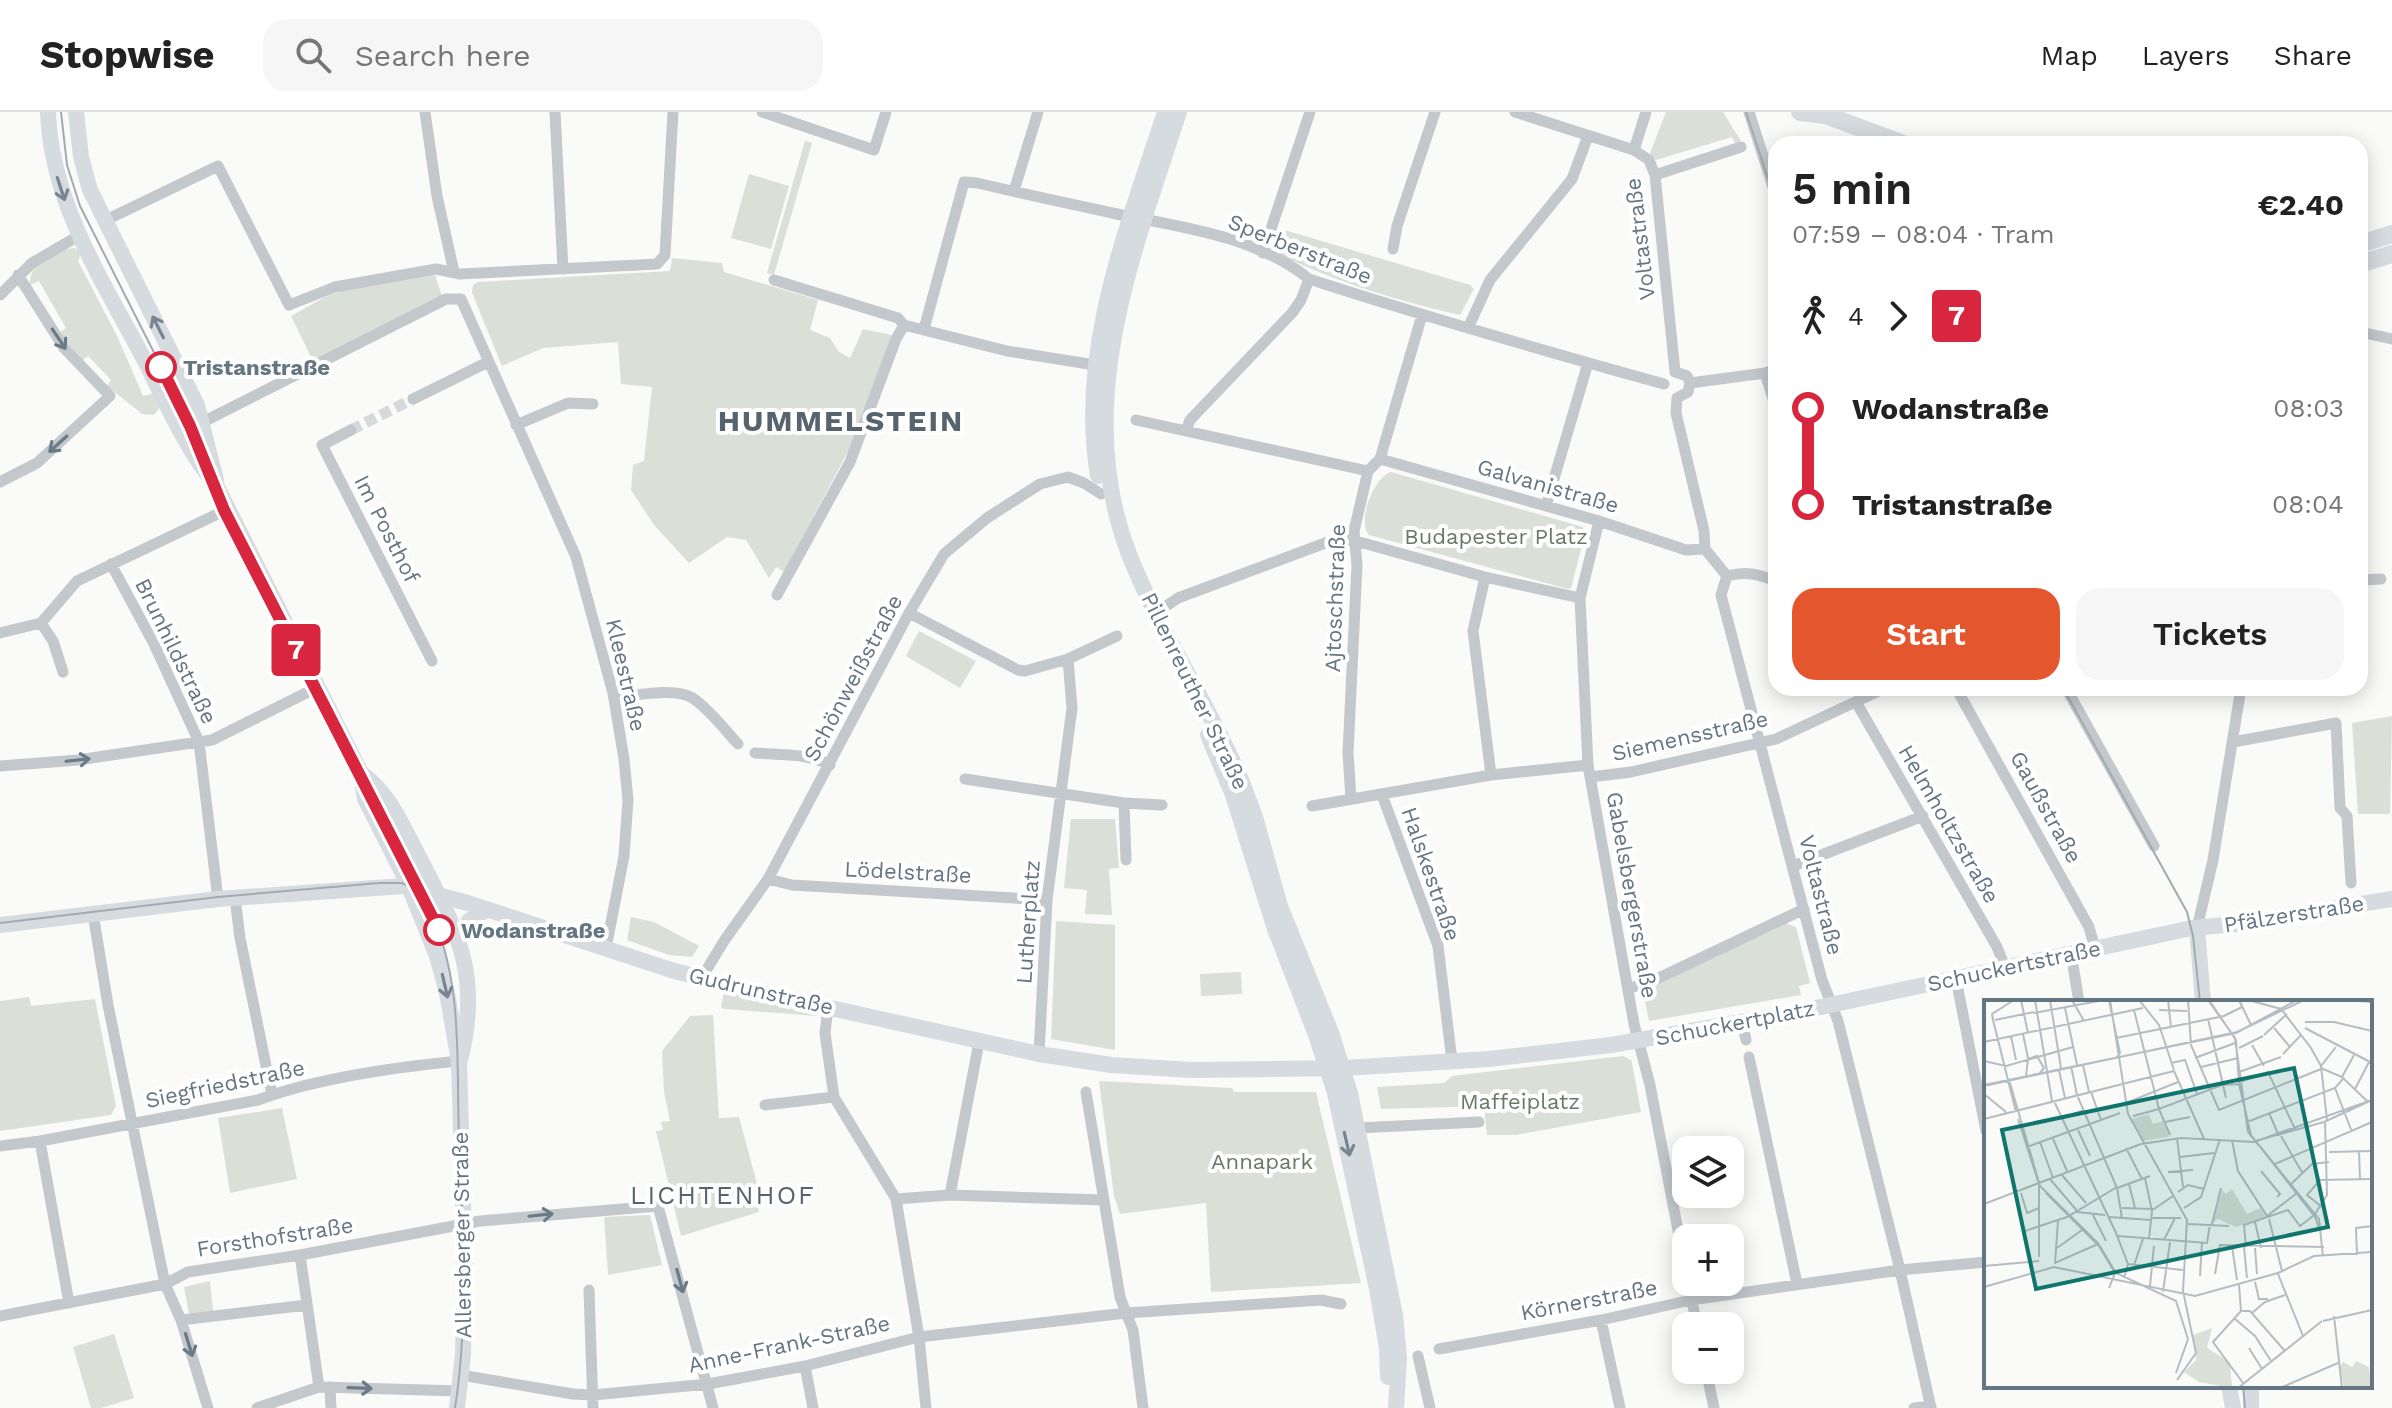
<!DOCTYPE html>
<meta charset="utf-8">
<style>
:root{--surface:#fff;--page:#f6f6f6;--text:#222;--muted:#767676;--line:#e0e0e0;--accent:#e4572e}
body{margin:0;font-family:"Work Sans",sans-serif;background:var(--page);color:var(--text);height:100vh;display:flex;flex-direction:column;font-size:30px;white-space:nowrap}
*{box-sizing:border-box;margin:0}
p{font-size:26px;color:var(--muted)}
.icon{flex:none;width:44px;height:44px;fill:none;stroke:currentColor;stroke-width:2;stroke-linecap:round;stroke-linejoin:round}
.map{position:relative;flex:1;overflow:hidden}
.drawer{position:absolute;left:1768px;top:24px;width:600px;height:560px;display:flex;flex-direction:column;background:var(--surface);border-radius:24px;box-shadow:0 4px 20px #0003}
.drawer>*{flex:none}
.badge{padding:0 16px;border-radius:6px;font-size:28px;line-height:52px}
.tools{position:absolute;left:1672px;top:1024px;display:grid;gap:16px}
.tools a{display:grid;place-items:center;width:72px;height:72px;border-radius:16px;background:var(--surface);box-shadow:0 4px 20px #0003;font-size:40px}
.map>.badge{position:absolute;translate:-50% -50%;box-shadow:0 0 0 4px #fff}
.legs{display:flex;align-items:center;gap:12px;height:88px;padding:0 24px;font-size:26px}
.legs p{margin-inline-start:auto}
.headline{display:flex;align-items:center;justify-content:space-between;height:136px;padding:0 24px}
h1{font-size:44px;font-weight:600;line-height:60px}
.button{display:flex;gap:16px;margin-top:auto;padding:16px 24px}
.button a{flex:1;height:92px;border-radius:24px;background:var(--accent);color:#fff;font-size:32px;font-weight:600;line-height:92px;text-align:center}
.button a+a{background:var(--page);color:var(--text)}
ul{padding:0 24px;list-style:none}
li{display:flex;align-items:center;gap:28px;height:96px;font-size:30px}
li i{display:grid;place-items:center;width:12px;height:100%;margin:0 10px;background:currentColor}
li i::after{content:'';width:20px;height:20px;margin:-10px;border:6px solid;border-radius:50%;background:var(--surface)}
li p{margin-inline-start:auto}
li:first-child i{background:linear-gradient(#0000 50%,currentColor 0)}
li:last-child i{background:linear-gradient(currentColor 50%,#0000 0)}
header{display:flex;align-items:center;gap:48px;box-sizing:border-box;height:112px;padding:0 40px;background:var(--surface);border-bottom:2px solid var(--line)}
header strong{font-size:38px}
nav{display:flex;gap:44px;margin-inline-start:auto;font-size:28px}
.search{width:560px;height:72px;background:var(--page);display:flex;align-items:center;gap:20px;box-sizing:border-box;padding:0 28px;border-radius:24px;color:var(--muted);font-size:30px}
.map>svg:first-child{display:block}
.green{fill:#dadfd7}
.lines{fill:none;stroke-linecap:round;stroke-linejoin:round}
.street-tunnel{stroke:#d5d9db;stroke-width:11;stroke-dasharray:11 5.5;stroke-linecap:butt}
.street{stroke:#c3c8cc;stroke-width:11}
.secondary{stroke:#d6dbdf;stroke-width:16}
.primary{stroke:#d6dbdf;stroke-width:18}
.tram{stroke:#a2aab0;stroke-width:2}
.oneway{stroke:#768591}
.oneway2{stroke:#6a7a87}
.line-1-casing{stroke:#fff;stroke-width:18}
.line-1{stroke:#d7263d;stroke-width:12}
.stop-1-dot{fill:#fff;stroke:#d7263d;stroke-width:4}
.labels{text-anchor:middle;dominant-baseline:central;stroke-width:8;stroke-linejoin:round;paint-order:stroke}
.street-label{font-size:22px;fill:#657683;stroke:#fff}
.stop-label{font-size:22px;font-weight:bold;fill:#657683;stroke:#fff;text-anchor:start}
.park-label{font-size:22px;fill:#687a64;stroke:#fff}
.quarter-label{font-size:26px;letter-spacing:2px;fill:#57646e;stroke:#fff}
.district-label{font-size:30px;font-weight:bold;letter-spacing:2px;fill:#57646e;stroke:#fff}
.inset-road{fill:none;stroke:#b5bdc2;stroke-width:2}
.view{fill:#0f766e;fill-opacity:0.15;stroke:#0f766e;stroke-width:4}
.inset-edge{fill:none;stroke:#657683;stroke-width:4}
</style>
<header>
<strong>Stopwise</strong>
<div class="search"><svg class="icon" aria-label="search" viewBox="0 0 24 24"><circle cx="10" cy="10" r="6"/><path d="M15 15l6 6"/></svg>Search here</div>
<nav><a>Map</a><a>Layers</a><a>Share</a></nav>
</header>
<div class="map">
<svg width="2392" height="1296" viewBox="0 0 2392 1296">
<rect width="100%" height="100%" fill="#fafaf8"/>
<path class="green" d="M1666 0H1723L1741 29 1735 31 1732 25 1656 48 1650 41Z
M805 29 812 31 774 163 767 161Z
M749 62 789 74 771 137 731 126Z
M1281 117 1470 173 1474 177 1460 203C1395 188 1339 171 1278 142L1276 135Z
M74 136 82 140 78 149 118 226 143 284 155 281 161 294 154 303 142 302 107 274 111 268 88 244 82 249 59 221 66 216 39 169 30 173C27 152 55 138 74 136Z
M672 146 722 151 724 160 818 188 810 218 830 226 839 240 850 246 863 217 892 223 855 326 784 460 776 455 769 466 746 428 727 425 689 451 654 413 631 378 633 353 644 349 652 275 621 272 618 230 543 236 502 254 472 181 473 173 478 170 670 159Z
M435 163 442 184 313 249 291 204 325 185 345 178Z
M1391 360 1583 415 1585 422 1571 476 1568 477 1369 423C1357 409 1373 366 1391 360Z
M919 519 976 549 960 576 906 544Z
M2392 604 2390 702H2358L2352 611Z
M1071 707H1115L1119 756 1109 757 1112 803 1085 802 1087 778 1064 776Z
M631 805 654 810 699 834 692 845 669 843 627 828Z
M1056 809 1115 813V938L1051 927Z
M1785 811 1796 815 1810 871 1799 874 1801 883 1649 909 1645 889 1657 883 1652 874Z
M1241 860 1242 882 1201 884 1200 862Z
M724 880 812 900 817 904 724 897 721 895Z
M29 885 31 894 95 887 116 994 111 1003 0 1019V889Z
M713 903 719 1006 739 1005 756 1068 759 1100 681 1124 656 1019 663 1018 661 1010 670 1009 664 979 662 939 690 904Z
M1623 944 1631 948 1632 951 1641 1000 1516 1023H1487L1484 994 1381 997 1377 975 1444 971 1452 964Z
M1099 969 1232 976 1234 980H1316L1361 1171 1211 1180 1206 1091 1120 1102 1114 1084Z
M282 996 297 1067 230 1081 218 1006Z
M650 1103 662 1153 608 1163 604 1105Z
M210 1169 213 1199 189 1202 184 1175Z
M114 1222 134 1286 101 1296H91L73 1235Z"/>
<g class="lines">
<path class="street-tunnel" d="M351 318 413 287"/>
<path class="street" d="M425 0 437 84 454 160
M555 0 563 158
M762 0 874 38 886 0
M1515 0 1634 38
M1646 0 1634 38 1649 48 1655 63 1675 260
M1749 0 1776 84
M1655 63 1741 35
M1014 79 1038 0
M104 109 218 54 289 193 335 175 436 157 460 162 657 152 665 143 673 0
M1393 137 1397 114 1435 0
M1263 141 1310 0
M774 168 898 206 904 213 1007 239 1095 253
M0 183 32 151 80 123
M1469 214 1490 168 1572 67 1588 24
M924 217 964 70 977 71C1024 82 1070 92 1117 102 1181 115 1256 124 1309 167 1426 205 1545 239 1664 272
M2360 220 2392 227
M1675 260 1687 264 1690 271 1688 280 1677 286
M1765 261 1776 296
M1690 271 1765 261 1776 257
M1677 286 1676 301 1704 419 1705 437 1727 464 1721 483 1822 868 1838 909 1900 1158 1931 1296
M413 287 488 250
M1136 308 1368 359
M516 313 568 291 593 292
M179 316 203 310 446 187H461L576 445 613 581 624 647 628 688 624 744 606 836
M351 318 322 333 432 549
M1186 319 1190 308 1292 201 1301 188 1309 167
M1380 347 1599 409 1686 438 1705 437
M0 370 37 351 110 284 64 236 18 163
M1546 394 1588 251
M1599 409 1580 486 1588 653 1634 912 1650 973 1686 1160
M111 452 154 532 199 630 218 787
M1727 464C1746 459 1758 462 1776 469
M1485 465 1473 519 1491 663
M2360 468 2381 467
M777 483 850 350 896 227 904 213
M909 501 1018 558 1025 559 1068 547 1117 524
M1156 501 1178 486 1336 427 1356 429 1485 465 1580 486
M41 511 53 529 63 560
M0 521 41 511 77 469 228 397
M1956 576 2089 815 2095 836
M2066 576 2154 734
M614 586C634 583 677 575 694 587 711 599 724 617 738 632
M1856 590 1997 835 2005 855
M2233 630 2336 611 2340 696 2347 704 2351 771
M755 641C780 643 807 641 830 653
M0 654 78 648 212 628 318 575
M1590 665 1631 660 1776 627 1885 576
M965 667 1124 691 1162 693
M1382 683 1438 834 1452 949
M1351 687 1348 641 1357 453 1354 419 1368 359 1380 347 1422 203
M1124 691 1126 748
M1312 694 1491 663 1588 653
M1793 754 1923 704
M768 767 792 773 1047 788
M235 786 240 826 272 983
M93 802 108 893 165 1172 181 1208 208 1296
M2197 816 2213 748 2241 576
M2071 841 2079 890
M701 867 724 829 768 767 909 501 944 442 987 406 1040 372 1068 365 1084 371 1101 382
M1956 867 1986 1019
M1629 876 1646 872 1804 797
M828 895 825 921 834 985 896 1087 919 1225 926 1296
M1742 910 1746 928
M1039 942 1047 788 1072 596 1068 547
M1749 945 1797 1172
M1086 980 1120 1185 1126 1201 1321 1188 1341 1192
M765 993 834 985
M1359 1016 1479 1010
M40 1029 69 1191
M0 1034 40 1029 258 988C317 966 397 955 459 949
M950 1083 979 930
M896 1087 950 1083 1103 1088
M300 1143 319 1275
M1688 1170 1697 1214
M589 1178 593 1296
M0 1204 165 1172 188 1160 300 1143 480 1109 658 1094 713 1296
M181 1208 307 1193
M1601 1208 1620 1296
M1439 1237 1601 1208 1691 1188 1900 1158 1986 1150
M1418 1244 1430 1296
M805 1254 813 1296
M1706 1258 1714 1296
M461 1263 573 1282 593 1283 708 1272 805 1254 919 1225 1126 1201 1133 1218 1143 1296
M330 1275 331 1296
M257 1296 319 1275 460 1279
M1914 1296 1931 1294"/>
<path class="secondary" d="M48 0C51 91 103 169 144 247 166 290 185 336 216 373L361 661 365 687 408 772 437 844 447 881 459 949 465 1162 463 1242 457 1296
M76 0 81 45 90 78 197 293 216 368
M1179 0C1133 143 1071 293 1129 442 1160 521 1209 592 1242 670L1255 705 1280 794 1332 923 1350 981 1395 1203 1399 1246 1396 1296
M1098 364C1077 238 1127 118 1165 0
M1208 623 1233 683 1275 817 1316 923 1335 981 1377 1177 1387 1236 1388 1265
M361 661C389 681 400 709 416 739 455 816 483 859 460 948
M0 813 218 787 404 774 468 791 671 858 731 874 1039 942 1111 953 1191 958 1344 956 1489 947 1611 933 1797 900 2192 816 2237 812 2392 787
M2197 816 2203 890
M459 828 469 809 487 797
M2229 1274 2233 1296
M2251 1274V1296"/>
<path class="primary" d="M1800 0 1826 3 1903 32
M2360 132 2392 122
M2360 152 2392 142"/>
<path class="tram" d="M61 0 67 53 80 94 183 298 224 398 429 797C464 868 456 949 459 1026 462 1116 469 1207 455 1296
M1746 0 1776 91
M2063 576 2187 800 2193 824 2200 890
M0 811 218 785 379 771H402L420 779
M2243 1274 2245 1296"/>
</g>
<defs><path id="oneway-shaft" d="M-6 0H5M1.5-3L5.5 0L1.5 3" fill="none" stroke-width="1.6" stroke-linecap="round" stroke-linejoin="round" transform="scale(2)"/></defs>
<g class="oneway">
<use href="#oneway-shaft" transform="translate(61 77) rotate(72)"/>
<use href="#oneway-shaft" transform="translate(158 215) rotate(-117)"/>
<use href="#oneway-shaft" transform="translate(445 874) rotate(77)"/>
<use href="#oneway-shaft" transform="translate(1347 1032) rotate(77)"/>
</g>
<g class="oneway2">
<use href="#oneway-shaft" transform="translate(59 227) rotate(56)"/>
<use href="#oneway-shaft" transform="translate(58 332) rotate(138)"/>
<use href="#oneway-shaft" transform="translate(78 648) rotate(-6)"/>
<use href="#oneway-shaft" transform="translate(541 1103) rotate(-6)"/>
<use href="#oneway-shaft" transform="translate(680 1169) rotate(75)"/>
<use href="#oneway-shaft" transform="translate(189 1233) rotate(73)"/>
<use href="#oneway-shaft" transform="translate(360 1276) rotate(2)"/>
</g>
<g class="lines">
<defs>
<path id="line-1" d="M161 255 190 314 224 398 439 818"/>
</defs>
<use href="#line-1" class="line-1-casing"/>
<use href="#line-1" class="line-1"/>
</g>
<g class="stop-1-dot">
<circle cx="161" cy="255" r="14"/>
<circle cx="439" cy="818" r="14"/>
</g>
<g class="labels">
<g class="street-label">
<text transform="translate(1640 127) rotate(-97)">Voltastraße</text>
<text transform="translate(1300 137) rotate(22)">Sperberstraße</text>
<text transform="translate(1548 374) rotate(16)">Galvanistraße</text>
<text transform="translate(387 417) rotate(63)">Im Posthof</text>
<text transform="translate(1335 486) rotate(-88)">Ajtoschstraße</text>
<text transform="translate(176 539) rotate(64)">Brunhildstraße</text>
<text transform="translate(626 563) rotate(77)">Kleestraße</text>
<text transform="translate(853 566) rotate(-62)">Schönweißstraße</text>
<text transform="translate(1195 579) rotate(64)">Pillenreuther Straße</text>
<text transform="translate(1690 624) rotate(-13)">Siemensstraße</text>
<text transform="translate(2046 695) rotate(61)">Gaußstraße</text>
<text transform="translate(1949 712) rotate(60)">Helmholtzstraße</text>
<text transform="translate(908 760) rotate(3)">Lödelstraße</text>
<text transform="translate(1431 762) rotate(71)">Halskestraße</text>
<text transform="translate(1632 783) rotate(80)">Gabelsbergerstraße</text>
<text transform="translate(1821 783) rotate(76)">Voltastraße</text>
<text transform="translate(2294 802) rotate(-9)">Pfälzerstraße</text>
<text transform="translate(1028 810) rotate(-86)">Lutherplatz</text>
<text transform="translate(2014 854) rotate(-12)">Schuckertstraße</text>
<text transform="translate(761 879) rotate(13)">Gudrunstraße</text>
<text transform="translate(1735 911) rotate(-11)">Schuckertplatz</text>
<text transform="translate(225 972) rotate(-12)">Siegfriedstraße</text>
<text transform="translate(462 1123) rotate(-91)">Allersberger Straße</text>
<text transform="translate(275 1125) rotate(-9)">Forsthofstraße</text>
<text transform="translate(1589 1188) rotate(-11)">Körnerstraße</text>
<text transform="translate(789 1232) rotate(-12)">Anne-Frank-Straße</text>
</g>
<g class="stop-label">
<text x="183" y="255">Tristanstraße</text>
<text x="461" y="818">Wodanstraße</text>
</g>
<g class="park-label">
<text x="1496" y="424">Budapester Platz</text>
<text x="1520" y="989">Maffeiplatz</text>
<text x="1262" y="1049">Annapark</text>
</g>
<g class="quarter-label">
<text x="723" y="1083">LICHTENHOF</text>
</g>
<g class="district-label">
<text x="841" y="308">HUMMELSTEIN</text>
</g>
</g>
<g transform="translate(1984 888)">
<rect width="388" height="388" fill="#fafaf8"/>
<path d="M165 114 169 124 179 121 185 137 158 141 147 119ZM248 189 263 214 276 208 282 217 252 227 234 219 229 223 238 190 242 194ZM228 328 223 348 246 362 248 388 215 382 200 372 212 360 209 335ZM372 361 385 367 388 388H360L356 366 359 362 368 367Z" fill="#dadfd7"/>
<path class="inset-road" d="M37 0 44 33M51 0 68 101M66 0 77 68M88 0 100 21M125 0 136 53 132 58M126 0 144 114 203 220 199 291 212 353 193 380M155 0 175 25 190 70M184 0 187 27M204 0 207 45 235 110 337 69M224 0 251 38 264 132 283 155M225 0 252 40 255 84 267 135 331 217 337 233M255 0 267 25M264 0 297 9 327 48 337 66 343 120M362 0 388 2M81 8 93 65M150 10 175 109 238 85 255 84M175 10 203 11M50 13 120 0M224 19 242 98M9 20 32 112M9 20 8 14 30 0M11 20 50 12M321 22H350L388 31M290 28 306 47M321 28 388 63M39 34 44 58M280 35 303 14M27 36 32 60M132 38 240 16 258 7M0 42 159 8M268 45 280 66M255 48 279 36M299 54 317 35M211 58 251 43M0 61 22 66 89 47M187 63 201 60 213 94M99 65 105 92M87 66 93 95 133 188 138 218M337 66 352 47M217 67 254 58M337 68 358 77 383 101M75 70 81 98M190 71 220 139M255 72 297 57M42 76 44 59 53 56 60 68 55 74M358 77 370 55M20 81 26 83 56 186 114 243 132 273 192 301 204 339 192 373M256 82 284 72 311 129M0 85 252 33 313 0M0 86 253 32 320 0M351 88 368 132M371 89 385 62M107 92 117 120M0 94 22 112M70 101 132 233 144 264 140 278M142 103 194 82M285 113 295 136M149 116 175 109 186 135M0 119 190 71M34 119 55 184V257M75 119 100 110M181 122 206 117M263 122 351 88 359 79M94 130 106 156M297 136 319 174M193 138 199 187M69 139 83 171M248 140 254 171 283 216 313 193M271 141 340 122 388 100M56 142 69 178M270 142 388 100M43 147 136 113M142 148 158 179M375 151 376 179M345 152 388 151M282 154 335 219 339 257M196 157 230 153M291 164 388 122M277 171 296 194 293 197M184 172 209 170M77 174 102 203M161 178 168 211 165 239M66 179 94 212 121 215M145 184 151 208M307 184 328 164 345 162M133 188 166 176M194 192 204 185 220 189M37 193 43 213 55 208M62 193 115 246 131 273 125 288M0 204 157 144 197 138 270 142M338 207 323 195 336 180 388 179M138 208 170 209 189 196M200 208 217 197 236 139M331 214 343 195 341 121M109 215 122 241M125 217 167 220M168 218H197M285 219 298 271M74 221 71 263 114 244M271 222 277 248M204 224 245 226M228 224 237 188M41 231 83 217 133 187M134 236 223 243 226 224M180 240 191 218M248 246 253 280M260 247 263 278M262 247 260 225 304 210 316 226 329 216M73 248 98 230M271 248 273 274M373 255 372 228 388 226M144 264 199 270M150 265 159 239M0 266 55 261M231 274 236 245 340 247M294 274 319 336M216 276 218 243M271 282 275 299H284M255 285 257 311M166 286 170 246M0 287 70 267 211 296 294 273 330 256 388 252M179 292 186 242M257 311 229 342 259 383M257 311H266L300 350M268 313 281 302 301 295M350 316 358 388M250 318 271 336 287 361M339 321 388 310M265 348 278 369M254 388 338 321M296 388 354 363"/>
<path class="view" d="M310 68 344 227 52 289 18 130Z"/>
<rect width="388" height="388" class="inset-edge"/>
</g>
</svg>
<div class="tools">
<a><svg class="icon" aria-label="layers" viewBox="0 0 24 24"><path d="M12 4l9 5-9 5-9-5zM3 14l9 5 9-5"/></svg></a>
<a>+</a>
<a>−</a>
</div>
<b class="badge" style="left:296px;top:538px;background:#d7263d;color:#fff">7</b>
<section class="drawer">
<div class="headline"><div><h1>5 min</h1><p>07:59 – 08:04 · Tram</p></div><b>€2.40</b></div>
<div class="legs"><svg class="icon" aria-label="walk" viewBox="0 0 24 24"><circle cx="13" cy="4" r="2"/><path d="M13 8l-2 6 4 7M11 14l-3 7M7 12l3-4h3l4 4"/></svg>4<svg class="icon" aria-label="forward" viewBox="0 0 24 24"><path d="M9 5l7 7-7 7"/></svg><b class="badge" style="background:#d7263d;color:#fff">7</b></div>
<ul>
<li><i style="color:#d7263d"></i><b>Wodanstraße</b><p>08:03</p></li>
<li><i style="color:#d7263d"></i><b>Tristanstraße</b><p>08:04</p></li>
</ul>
<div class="button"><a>Start</a><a>Tickets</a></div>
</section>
</div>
